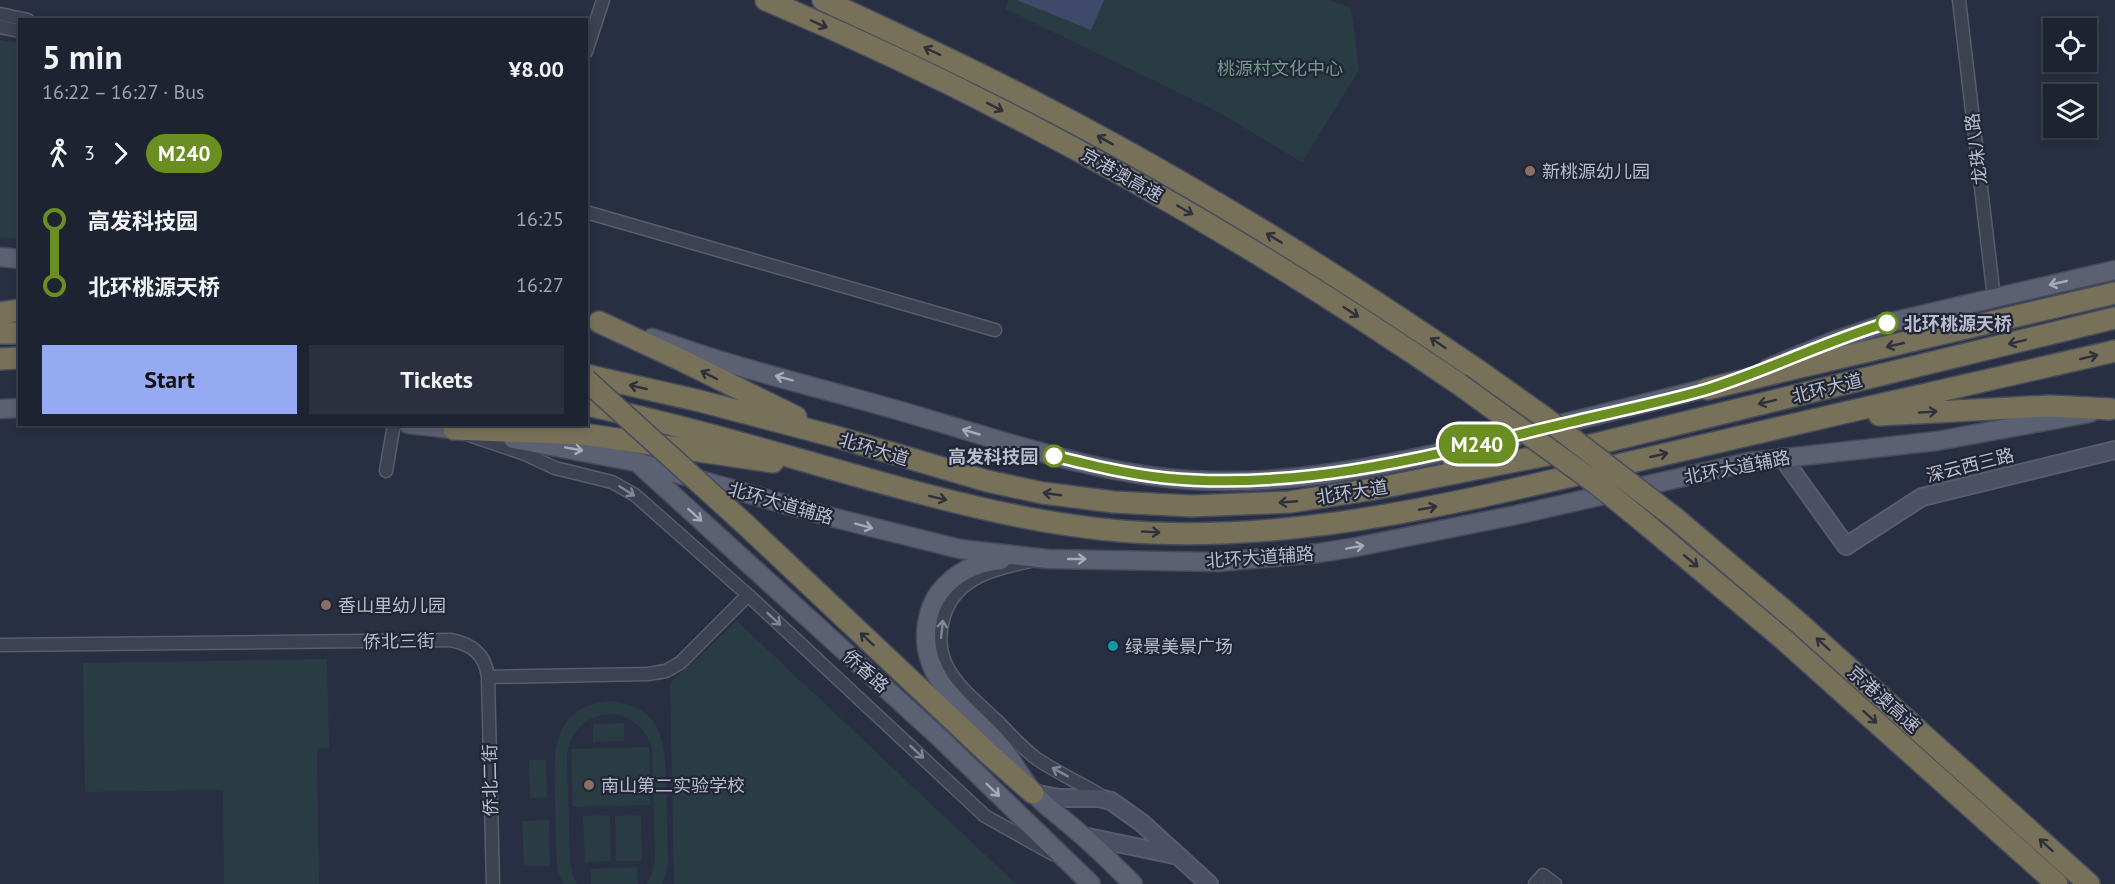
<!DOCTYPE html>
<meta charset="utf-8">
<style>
:root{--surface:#1e2332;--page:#2b2f3e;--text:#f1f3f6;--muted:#a1a4ac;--line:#3c404d;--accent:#96aaf4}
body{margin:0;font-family:"PT Sans","Noto Sans SC",sans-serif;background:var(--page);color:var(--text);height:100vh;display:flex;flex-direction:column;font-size:22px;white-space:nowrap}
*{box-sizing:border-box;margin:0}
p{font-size:20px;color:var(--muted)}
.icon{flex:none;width:33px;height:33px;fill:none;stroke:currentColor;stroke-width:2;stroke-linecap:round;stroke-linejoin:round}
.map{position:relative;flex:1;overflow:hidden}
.side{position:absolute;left:18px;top:18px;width:570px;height:408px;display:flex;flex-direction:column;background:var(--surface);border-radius:0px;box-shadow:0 3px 9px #0003,0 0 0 2px var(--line)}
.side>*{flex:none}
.badge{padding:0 12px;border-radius:20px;font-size:21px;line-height:39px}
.fabs{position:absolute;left:2043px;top:18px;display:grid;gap:12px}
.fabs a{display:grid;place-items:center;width:54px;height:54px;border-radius:0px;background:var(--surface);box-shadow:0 3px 9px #0003,0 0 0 2px var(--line);font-size:30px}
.map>.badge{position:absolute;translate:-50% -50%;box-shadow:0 0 0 3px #fff}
.legs{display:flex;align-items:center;gap:9px;height:66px;padding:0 24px;font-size:20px}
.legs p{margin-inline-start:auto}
.head{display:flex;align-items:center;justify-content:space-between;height:102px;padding:0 24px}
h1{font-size:33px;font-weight:800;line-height:45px}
.button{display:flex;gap:12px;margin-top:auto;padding:12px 24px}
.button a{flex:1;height:69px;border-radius:0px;background:var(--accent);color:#111;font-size:24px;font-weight:800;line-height:69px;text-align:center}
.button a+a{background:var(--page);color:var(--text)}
ul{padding:0 24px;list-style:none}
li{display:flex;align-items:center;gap:21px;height:66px;font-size:22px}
li i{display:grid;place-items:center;width:9px;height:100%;margin:0 8px;background:currentColor}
li i::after{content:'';width:15px;height:15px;margin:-8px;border:4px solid;border-radius:50%;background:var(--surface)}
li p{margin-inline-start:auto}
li:first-child i{background:linear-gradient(#0000 50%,currentColor 0)}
li:last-child i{background:linear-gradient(currentColor 50%,#0000 0)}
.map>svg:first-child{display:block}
.green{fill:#2a3c43}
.water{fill:#3f4a6a}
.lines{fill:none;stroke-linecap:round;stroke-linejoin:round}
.street-casing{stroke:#585c6c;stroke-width:15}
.secondary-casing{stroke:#585c6c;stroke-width:20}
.primary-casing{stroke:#464a5b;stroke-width:21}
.highway-casing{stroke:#474c5c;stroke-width:24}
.street{stroke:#3c4252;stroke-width:12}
.secondary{stroke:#4b5065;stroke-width:16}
.primary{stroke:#5b6072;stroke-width:18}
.highway{stroke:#77715a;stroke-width:21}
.highway-bridge-casing{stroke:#474c5c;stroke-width:24;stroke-linecap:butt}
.highway-bridge{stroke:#77715a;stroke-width:21}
.oneway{stroke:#2e313c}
.oneway2{stroke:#a7aaba}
.oneway3{stroke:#818695}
.line-1-casing{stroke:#fff;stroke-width:14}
.line-1{stroke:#6b8e23;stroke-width:9}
.education-dot{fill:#8d6e63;stroke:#212637;stroke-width:2}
.stop-1-dot{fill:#fff;stroke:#6b8e23;stroke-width:3}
.culture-dot{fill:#0f9aa8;stroke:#212637;stroke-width:2}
.labels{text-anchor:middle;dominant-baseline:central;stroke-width:4.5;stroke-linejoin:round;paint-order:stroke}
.park-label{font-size:18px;fill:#729b83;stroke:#212637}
.street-label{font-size:18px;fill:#babdcc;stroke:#212637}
.poi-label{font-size:18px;fill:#babdcc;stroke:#212637;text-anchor:start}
.stop-label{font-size:18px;font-weight:bold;fill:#babdcc;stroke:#212637;text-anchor:start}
</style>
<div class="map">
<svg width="2115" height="884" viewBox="0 0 2115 884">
<rect width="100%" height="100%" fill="#282f42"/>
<path class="green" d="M1009 0H1328L1351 8 1359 70 1302 162 1211 108 1005 9Z
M0 40 19 43 20 133 16 157 20 170 19 238H0Z
M737 621 1016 884H674L670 683Z
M327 659 329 748 317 749 319 884H224L223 790 85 792 83 663Z
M608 701C665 705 665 744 666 789 667 812 667 836 668 859L667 869 662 884H647L652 875 655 859 652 747C635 698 571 706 567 758L570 861 573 877 577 884H563L558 872C555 849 556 825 555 802 554 756 549 708 608 701Z
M624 723V741L593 742V724Z
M649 747 650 805 573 807 571 749Z
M529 760H546L547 798H530Z
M610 815 611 861 585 862 583 816Z
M641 815 642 861H616L615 816Z
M549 820 550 866H524L522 821Z
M637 867 638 884H591V869Z"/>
<path class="water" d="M1017 0H1104L1091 30Z"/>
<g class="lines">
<defs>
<path id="street" d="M1959 0 1994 298
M0 14 28 20
M0 27 20 31
M586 52 603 0
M586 212 995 330
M472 436 525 454 555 468 612 482 635 495 748 595 985 816 1053 854
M386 471 394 424
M1031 561C996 568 956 577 944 616 928 667 966 691 998 722 1010 734 1023 749 1037 759 1059 774 1083 784 1105 798
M0 645 450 640C472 644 485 654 488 677L493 884
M488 677 648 674 666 671 680 663 748 595
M1535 884 1543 875 1555 884"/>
<path id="secondary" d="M1782 457 1846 546 1922 497 2115 450
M1033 793 1059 798H1099L1111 801 1142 823 1209 884
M1083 836 1179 856"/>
<path id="primary" d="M0 257 20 259
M652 338C677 346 701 355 725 362 794 383 863 399 931 420 1017 445 1102 475 1192 480 1291 486 1388 465 1484 443
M1768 368 1831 342 1887 323 2115 270
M0 409 20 408
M408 424 469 431
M1516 435 1720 385
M513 439 636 462 827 516 960 549 1048 559 1218 562 1319 553 1356 547 1516 515 1749 462 1937 441 2090 413
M640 465 939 737 1091 884
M1001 560C975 563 955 572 939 593 930 605 926 622 926 636 926 685 969 710 998 743 1011 758 1020 776 1032 791 1044 806 1063 818 1077 831 1096 847 1115 866 1133 884"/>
<path id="highway" d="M766 0C1010 103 1241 235 1459 384
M823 0C899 35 974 70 1048 109 1200 188 1345 279 1486 376
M0 313 20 310
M599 322 681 360 796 417
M0 333H20
M0 359 20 358
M586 375 700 401 837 437 987 481 1043 493 1114 502 1191 506 1290 502 1374 489 1567 451 2115 318
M1707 389 2115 293
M586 405C684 425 779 454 875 481 966 506 1057 529 1152 533 1319 540 1480 497 1640 460 1798 423 1957 387 2115 351
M1879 415 2050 406 2110 409
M454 429 583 434 773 462
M1454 461 1487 451 1514 436
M1675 518 1799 623 2089 884
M1646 524 1782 638 2057 884
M746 525 990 755 1033 793"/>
</defs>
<use href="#street" class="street-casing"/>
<use href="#secondary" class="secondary-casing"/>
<use href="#primary" class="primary-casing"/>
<use href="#highway" class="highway-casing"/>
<use href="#street" class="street"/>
<use href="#secondary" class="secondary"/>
<use href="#primary" class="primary"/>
<use href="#highway" class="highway"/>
<defs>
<path id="highway-bridge" d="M1486 376 1544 417 1675 518
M586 380 746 525
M1459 384 1597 484 1646 524"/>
</defs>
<use href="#highway-bridge" class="highway-bridge-casing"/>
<use href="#highway-bridge" class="highway-bridge"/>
</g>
<defs><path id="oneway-shaft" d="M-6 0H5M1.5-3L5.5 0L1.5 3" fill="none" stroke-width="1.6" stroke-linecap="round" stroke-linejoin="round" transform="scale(1.5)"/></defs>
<g class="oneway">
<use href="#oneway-shaft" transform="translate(819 24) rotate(24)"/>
<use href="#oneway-shaft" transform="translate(932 51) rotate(-154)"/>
<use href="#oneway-shaft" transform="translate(995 107) rotate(27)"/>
<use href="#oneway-shaft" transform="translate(1105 140) rotate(-151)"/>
<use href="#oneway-shaft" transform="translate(1185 210) rotate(30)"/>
<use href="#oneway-shaft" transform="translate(1274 238) rotate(-149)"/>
<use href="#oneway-shaft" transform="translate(1351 312) rotate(33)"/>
<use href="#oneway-shaft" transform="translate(2017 342) rotate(166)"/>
<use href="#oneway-shaft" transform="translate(1438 343) rotate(-146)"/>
<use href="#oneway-shaft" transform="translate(1895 345) rotate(167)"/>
<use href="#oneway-shaft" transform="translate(2089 357) rotate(-13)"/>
<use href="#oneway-shaft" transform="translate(709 375) rotate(-153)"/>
<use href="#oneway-shaft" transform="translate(638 387) rotate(-167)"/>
<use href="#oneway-shaft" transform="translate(1767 402) rotate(166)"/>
<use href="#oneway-shaft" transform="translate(1928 412) rotate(-3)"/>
<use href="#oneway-shaft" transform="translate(1659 455) rotate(-13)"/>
<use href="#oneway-shaft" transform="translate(1052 494) rotate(-172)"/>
<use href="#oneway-shaft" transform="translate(938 498) rotate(14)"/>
<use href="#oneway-shaft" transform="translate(1288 502) rotate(175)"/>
<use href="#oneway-shaft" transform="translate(1428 508) rotate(-11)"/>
<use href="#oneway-shaft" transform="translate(1151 532) rotate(3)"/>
<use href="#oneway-shaft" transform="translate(1691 561) rotate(40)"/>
<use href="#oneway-shaft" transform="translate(867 639) rotate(-137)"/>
<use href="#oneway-shaft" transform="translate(1823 644) rotate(-138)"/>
<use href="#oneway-shaft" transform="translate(1870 717) rotate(42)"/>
<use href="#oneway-shaft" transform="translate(2046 845) rotate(-138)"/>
</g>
<g class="oneway2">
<use href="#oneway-shaft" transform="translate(2058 283) rotate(167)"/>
<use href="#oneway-shaft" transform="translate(784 378) rotate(-165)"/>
<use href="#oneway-shaft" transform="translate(971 432) rotate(-164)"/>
<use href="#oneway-shaft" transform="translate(574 449) rotate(10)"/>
<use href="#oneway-shaft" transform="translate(695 515) rotate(42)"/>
<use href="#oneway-shaft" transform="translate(864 526) rotate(15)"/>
<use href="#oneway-shaft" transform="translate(1355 547) rotate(-10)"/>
<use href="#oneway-shaft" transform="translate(1077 559)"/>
<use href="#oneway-shaft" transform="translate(993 790) rotate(44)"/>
</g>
<g class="oneway3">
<use href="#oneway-shaft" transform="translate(627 491) rotate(32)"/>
<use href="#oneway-shaft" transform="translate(774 619) rotate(43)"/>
<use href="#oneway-shaft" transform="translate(942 629) rotate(-84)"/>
<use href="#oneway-shaft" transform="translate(917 752) rotate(43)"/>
<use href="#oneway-shaft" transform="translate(1060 772) rotate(-151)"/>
</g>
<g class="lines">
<defs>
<path id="line-1" d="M1054 456C1090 465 1127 474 1165 478 1295 491 1424 458 1550 427 1602 414 1656 404 1708 389 1769 370 1826 341 1887 323"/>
</defs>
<use href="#line-1" class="line-1-casing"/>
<use href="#line-1" class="line-1"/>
</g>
<g class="education-dot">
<circle cx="1530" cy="171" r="6"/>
<circle cx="326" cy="605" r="6"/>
<circle cx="589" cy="785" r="6"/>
</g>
<g class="stop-1-dot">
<circle cx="1887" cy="323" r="10"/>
<circle cx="1054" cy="456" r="10"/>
</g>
<circle class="culture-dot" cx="1113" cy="646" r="6"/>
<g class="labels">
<g class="park-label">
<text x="1280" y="68">桃源村文化中心</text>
</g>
<g class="street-label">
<text transform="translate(1976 149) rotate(-97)">龙珠八路</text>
<text transform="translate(1122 175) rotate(29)">京港澳高速</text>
<text transform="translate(1827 388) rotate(-14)">北环大道</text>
<text transform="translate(874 449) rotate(17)">北环大道</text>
<text transform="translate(1970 465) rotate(-14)">深云西三路</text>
<text transform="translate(1737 467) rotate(-11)">北环大道辅路</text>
<text transform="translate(1352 492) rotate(-9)">北环大道</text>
<text transform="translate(781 503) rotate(16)">北环大道辅路</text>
<text transform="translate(1260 557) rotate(-4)">北环大道辅路</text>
<text transform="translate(399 641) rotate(-1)">侨北三街</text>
<text transform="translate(866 671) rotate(42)">侨香路</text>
<text transform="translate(1884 699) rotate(42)">京港澳高速</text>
<text transform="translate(490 780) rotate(-91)">侨北二街</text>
</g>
<g class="poi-label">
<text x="1542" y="171">新桃源幼儿园</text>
<text x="338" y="605">香山里幼儿园</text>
<text x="1125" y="646">绿景美景广场</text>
<text x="601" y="785">南山第二实验学校</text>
</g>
<g class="stop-label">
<text x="1904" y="323">北环桃源天桥</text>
<text x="1038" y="456" text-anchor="end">高发科技园</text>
</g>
</g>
</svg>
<div class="fabs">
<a><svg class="icon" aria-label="locate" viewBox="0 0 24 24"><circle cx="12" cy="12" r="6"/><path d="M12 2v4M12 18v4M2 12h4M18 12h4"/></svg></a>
<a><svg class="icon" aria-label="layers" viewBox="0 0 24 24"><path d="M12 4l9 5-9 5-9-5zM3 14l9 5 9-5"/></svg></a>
</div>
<b class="badge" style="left:1477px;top:444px;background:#6b8e23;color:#fff">M240</b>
<section class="side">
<div class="head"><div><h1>5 min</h1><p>16:22 – 16:27 · Bus</p></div><b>¥8.00</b></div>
<div class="legs"><svg class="icon" aria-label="walk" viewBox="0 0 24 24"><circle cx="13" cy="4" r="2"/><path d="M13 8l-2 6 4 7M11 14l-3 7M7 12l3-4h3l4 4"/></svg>3<svg class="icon" aria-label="forward" viewBox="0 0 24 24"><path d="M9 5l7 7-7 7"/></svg><b class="badge" style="background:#6b8e23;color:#fff">M240</b></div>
<ul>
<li><i style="color:#6b8e23"></i><b>高发科技园</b><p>16:25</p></li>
<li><i style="color:#6b8e23"></i><b>北环桃源天桥</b><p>16:27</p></li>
</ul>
<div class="button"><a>Start</a><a>Tickets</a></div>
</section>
</div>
